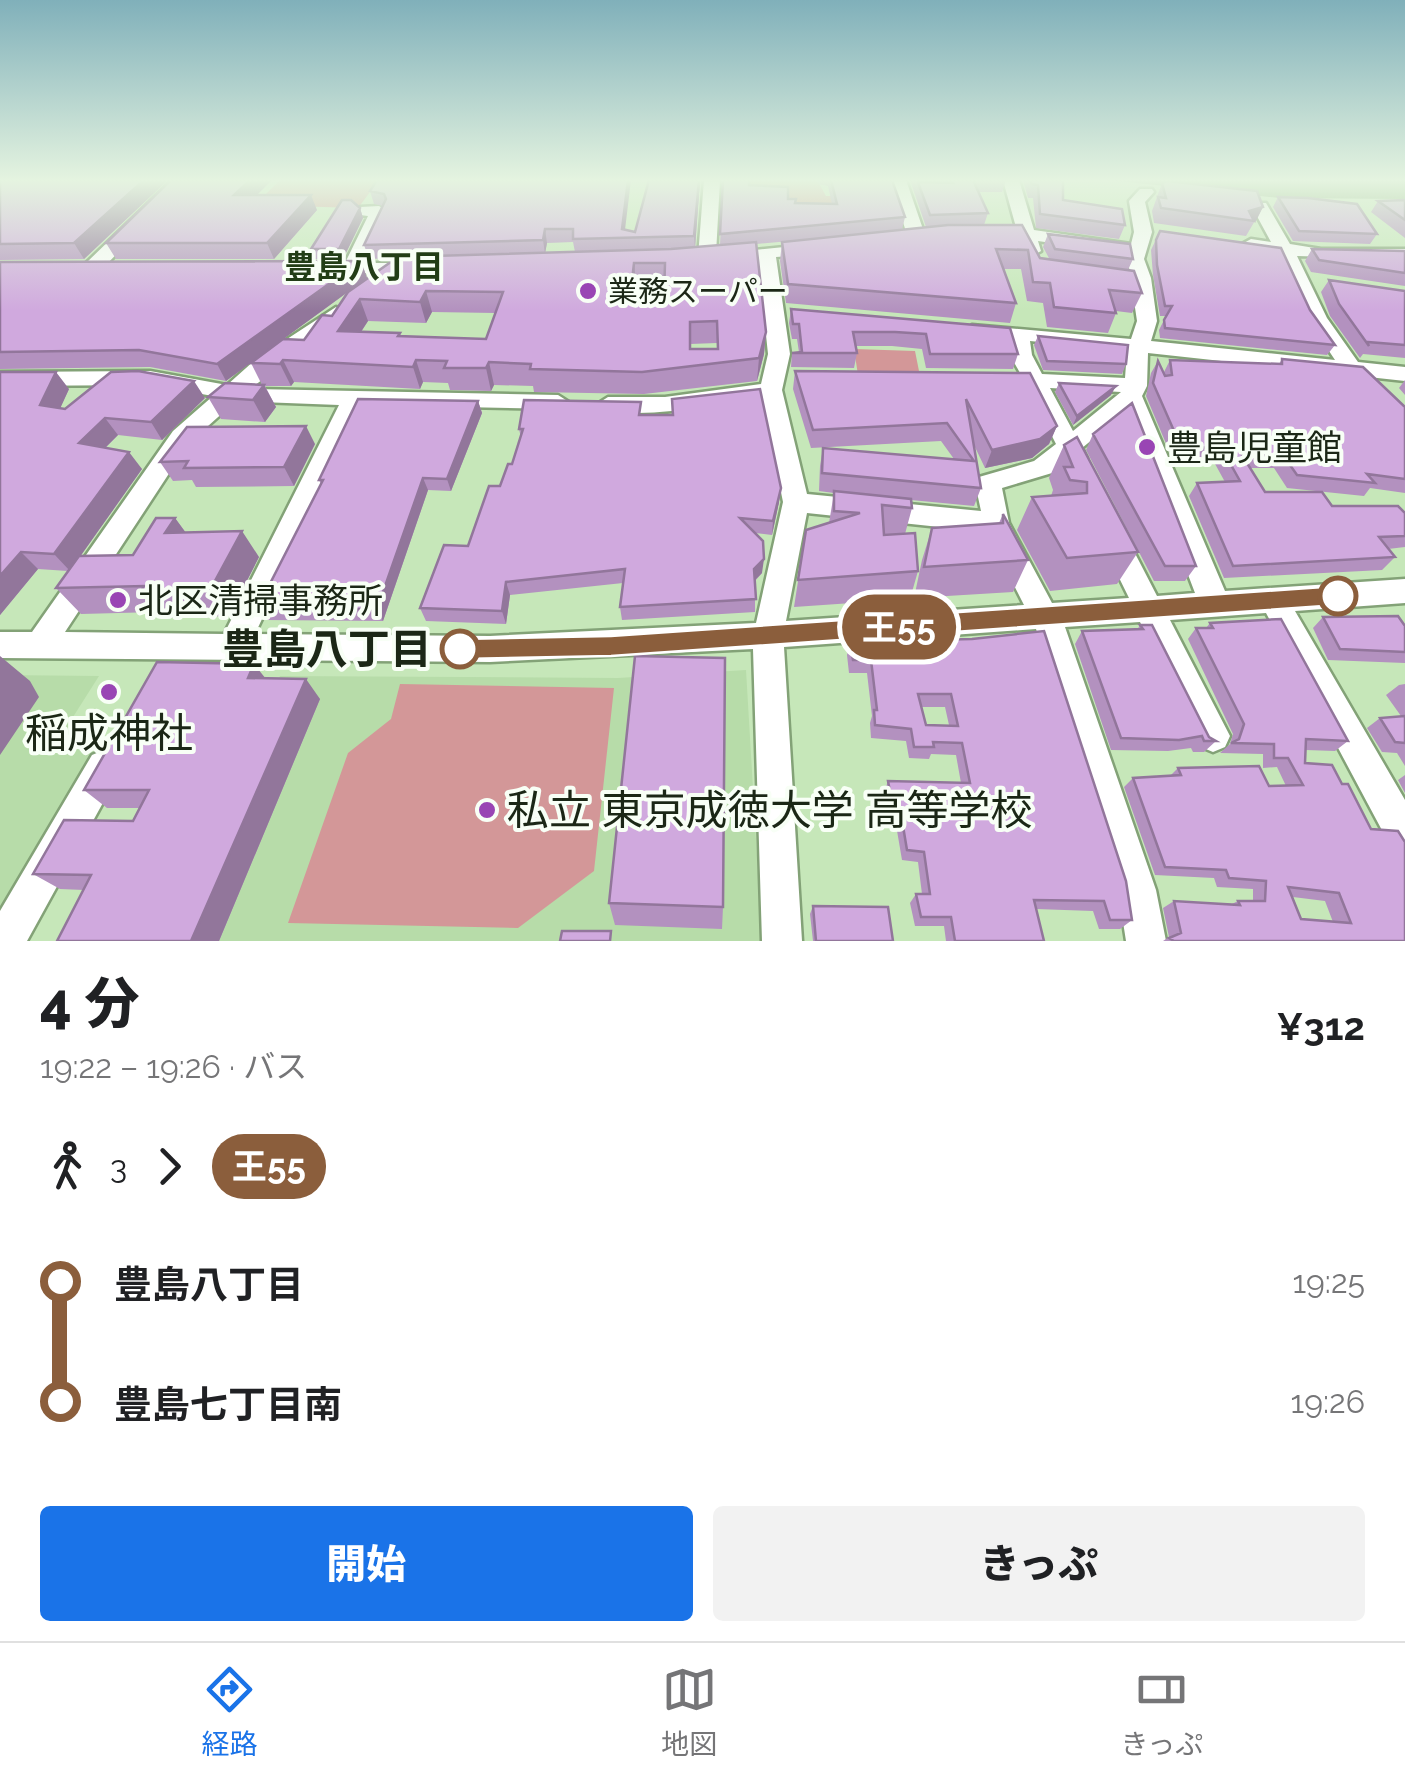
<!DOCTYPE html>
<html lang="ja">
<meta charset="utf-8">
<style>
:root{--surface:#fff;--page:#f2f2f2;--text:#202124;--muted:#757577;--line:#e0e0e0;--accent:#1a73e8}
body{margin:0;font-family:Raleway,"Noto Sans JP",sans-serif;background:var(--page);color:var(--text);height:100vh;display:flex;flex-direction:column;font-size:38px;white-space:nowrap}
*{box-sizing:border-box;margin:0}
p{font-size:32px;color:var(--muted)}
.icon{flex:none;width:55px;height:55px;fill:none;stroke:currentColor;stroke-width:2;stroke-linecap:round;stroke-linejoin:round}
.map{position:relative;height:941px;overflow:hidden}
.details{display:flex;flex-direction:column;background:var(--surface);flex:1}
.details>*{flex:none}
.badge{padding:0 20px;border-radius:32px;font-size:35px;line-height:65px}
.map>.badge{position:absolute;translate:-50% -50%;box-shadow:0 0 0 5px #fff}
.legs{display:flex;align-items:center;gap:15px;height:110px;padding:0 40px;font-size:32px}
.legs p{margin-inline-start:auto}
.headline{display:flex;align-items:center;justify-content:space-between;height:170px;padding:0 40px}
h1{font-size:55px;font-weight:800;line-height:75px}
.action{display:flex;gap:20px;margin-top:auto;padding:20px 40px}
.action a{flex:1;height:115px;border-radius:10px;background:var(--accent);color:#fff;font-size:40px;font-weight:800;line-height:115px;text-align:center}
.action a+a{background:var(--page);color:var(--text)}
ul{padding:0 40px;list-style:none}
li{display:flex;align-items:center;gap:35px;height:120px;font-size:38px}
li i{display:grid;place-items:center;width:15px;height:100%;margin:0 12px;background:currentColor}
li i::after{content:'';width:25px;height:25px;margin:-12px;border:8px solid;border-radius:50%;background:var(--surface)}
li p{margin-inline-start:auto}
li:first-child i{background:linear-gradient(#0000 50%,currentColor 0)}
li:last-child i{background:linear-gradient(currentColor 50%,#0000 0)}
.tabs{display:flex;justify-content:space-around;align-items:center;height:140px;border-top:2px solid var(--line);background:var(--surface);font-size:28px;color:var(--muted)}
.tabs a{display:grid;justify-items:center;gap:5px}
.tabs .on{color:var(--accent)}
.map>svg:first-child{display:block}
.built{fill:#b7dca9}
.green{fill:#d39798}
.water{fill:#84aa75}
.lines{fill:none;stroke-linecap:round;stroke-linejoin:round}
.minor-casing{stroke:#83a277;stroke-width:5}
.minor{fill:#fff;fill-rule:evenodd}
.wall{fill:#b391bf;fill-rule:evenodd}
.shaded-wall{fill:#92769b}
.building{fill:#d0a9de;stroke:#92769b;stroke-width:2.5;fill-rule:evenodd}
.line-1{fill:#8b5e3c;stroke:#fff;stroke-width:2.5}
.poi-dot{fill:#9945b4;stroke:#f8fff6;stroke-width:4}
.stop-1-dot{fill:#fff;stroke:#8b5e3c;stroke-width:5}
.labels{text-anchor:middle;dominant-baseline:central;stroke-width:8;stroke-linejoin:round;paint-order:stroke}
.far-poi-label{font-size:30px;fill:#1b2716;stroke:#f8fff6;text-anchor:start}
.far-neighbourhood-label{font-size:32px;font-weight:bold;fill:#223d16;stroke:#f8fff6}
.poi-label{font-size:35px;fill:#1b2716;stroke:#f8fff6;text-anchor:start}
.near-stop-label{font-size:42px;font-weight:bold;fill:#1b2716;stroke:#f8fff6;text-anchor:end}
.near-poi-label{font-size:42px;fill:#1b2716;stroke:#f8fff6}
</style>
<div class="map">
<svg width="1405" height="941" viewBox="0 0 1405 941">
<rect width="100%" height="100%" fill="#c6e7b9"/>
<path class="built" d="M746 670 762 941H160L280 676 618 678Z
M0 675 99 676 73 717 114 718 0 908Z"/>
<path class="green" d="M280 180H379L358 208 255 205Z
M750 180H817L826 196H831L836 217H807L790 198 748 197Z
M854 349 915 351 920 376 858 375Z
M400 684 614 688 594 871 518 928 288 923 348 753 391 719Z"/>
<path class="water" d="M1108 180H1405V199L1280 198Z"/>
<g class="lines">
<defs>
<path id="minor" d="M172 180H189L100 271H86V263Z
M704 180H720L716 254 814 244 823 249 814 254 776 257 790 354 782 390 807 494 981 511 975 483 979 477 1034 461 1056 444 1027 387 1012 385 1009 380 1020 373 1010 355 1009 338 972 333V325L1131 339 1137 321 1127 254 1038 241 1041 251 1032 256 1026 255 1020 241H991V233L1017 231 1003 180H1019L1034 230 1131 244 1134 232 1129 201 1140 189H1152L1154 192 1145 202 1152 232 1144 259 1151 278 1157 321 1151 341 1335 360 1307 318 1278 253 1242 244 1251 239 1271 242 1252 207 1254 203H1266L1290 244 1321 249H1405V259L1297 256 1327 318 1358 362 1405 367V381L1148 353 1147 386 1142 396 1225 591 1405 579V603L1295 611 1405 800V854L1392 849 1266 613 1170 620 1230 736 1225 747 1213 752 1201 747 1140 622 1065 627 1156 890 1166 941H1126L1118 890 1036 629 784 647 802 941H762L753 649 490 662 0 658V632H32L173 431 213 396 150 385 0 386V372L150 371 227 385 255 360 336 307 346 313 343 317 250 389 558 395 569 402 558 409 362 405 255 634 490 636 756 623 783 502 762 398C731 403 616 425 597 404L608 397H665L761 384 768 354 758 259 724 261 716 257 707 262 698 257ZM1030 341 1127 351 1125 378 1042 374 1032 355ZM1050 388 1121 392 1073 431ZM236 401 339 405 224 634 65 632 189 443ZM1126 412 1195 593 1157 596 1124 532 1114 529 1104 532 1100 539 1129 598 1052 603 1009 523 1002 488 1052 473 1065 462 1075 467 1084 464 1087 458 1082 448ZM807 513 987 532 1024 605 786 621Z
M890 180H906L925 235 922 239 907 235Z
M379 206 387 211 363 263H415L424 269 422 273H323V265L345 263 368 216 360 215V207Z
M104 750 116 755 121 767 116 779 27 941H0V911L92 755Z"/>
</defs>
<use href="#minor" class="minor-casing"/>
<use href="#minor" class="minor"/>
</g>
<path class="wall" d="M0 180H168L84 259 0 260Z
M272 180 257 195 317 210 274 259H116L106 243Z
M649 180H700L695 247 720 245 723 180 749 185 795 203 832 204 828 186 818 184 817 180H892L905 217 902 230 926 227 910 180H919L920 182H944L943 180H1006L1002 192H978L988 213 984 225 1040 258 1050 260 1043 247 1048 234 1133 259 1128 270 1142 293 1132 313 1116 311V313L1108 333 1047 327 1043 303 1027 301 1021 269H1004L1016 303 1010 323 786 303 780 261 782 242 801 240 756 244 766 332 764 354 757 381 644 394 534 392 533 386 494 385 491 391 450 390 448 383 423 382 420 389 294 382 291 386H265L276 407 265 422 221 419 208 397 262 385 251 363 280 341 226 381 150 367 0 369V262L361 261 367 278 283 339 304 340 396 258 369 259 364 245 383 206 374 204 370 191 635 232ZM573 242 575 252H545L547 243ZM636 284 665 285 664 298H634ZM432 312 495 313 486 339 401 336 400 333 361 332 368 321 426 323ZM717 343V349H690V344Z
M1023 180H1063V200L1125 225 1119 239 1036 228 1033 198H1028Z
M1162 183 1263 207 1246 236 1154 223 1152 211Z
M1278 197 1377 234 1370 244 1293 241 1273 207Z
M1405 200V238L1371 212 1378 201Z
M360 208 363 218 343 259H315L311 249Z
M1160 231 1310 310 1335 345 1327 355 1160 338 1159 330 1166 316H1160L1153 275 1151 250Z
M1312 249 1405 251V286L1311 272 1305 261Z
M1329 280 1405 291V358L1363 354 1360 358 1330 316 1321 292Z
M791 309 1010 328 1018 354 1013 369 926 368 922 349 892 346H856L857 353 854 368 791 367 792 353 799 352 797 339H792L789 323Z
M1038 336 1126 364 1122 374 1043 370 1034 345Z
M1282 359 1405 407V493L1370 488 1364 496 1287 488 1274 468H1250L1265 492 1332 506 1405 513V547L1388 549 1395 557 1382 570 1224 578 1189 496 1197 483 1225 482 1214 462 1176 458 1170 453 1146 396 1151 373 1158 361 1164 372 1170 360 1279 364Z
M795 371 1030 373 1057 426 1049 444 1032 458 985 468 974 445 981 488 974 506 911 500 912 508 905 534 918 571 910 599 794 607 806 530 829 523 834 493 819 491 820 466 823 448 954 459 941 441 811 448 793 389Z
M0 372 69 389 60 408 65 409 205 398 162 440 118 435 105 448 142 469 80 556 133 555 175 518 186 533 259 557 229 616 162 618 156 612 81 614 56 588 68 571 38 569 0 615Z
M1405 380V395L1399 388Z
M1059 383 1111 395 1073 425 1055 392Z
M478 401 482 413 451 491 428 490 383 621 265 620 257 609 321 484 319 480Z
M642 415 779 502 772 535 755 533 762 573 755 581V612L622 620 620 607 623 583 510 595 506 624 426 621 420 608 468 546 512 464 521 438 519 429Z
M1093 434 1196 566 1185 581H1154L1086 450Z
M315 444 294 486 196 487 192 480 173 481 160 462Z
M1064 445 1138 552 1117 584 1050 591 1017 530 1032 497 1051 496 1053 490 1049 478Z
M1003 514 1028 560 1013 592 914 598 922 560 932 528 999 523Z
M1323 617 1405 626V663L1328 660 1313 628Z
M1210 623 1348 741 1335 751 1306 750 1305 763 1405 941H1163L1169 937 1163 908 1174 901 1232 904 1238 901H1253V889L1217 887 1214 878 1155 875 1124 787 1133 778 1170 776 1178 768 1269 786H1286L1277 767 1263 768V754L1220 753 1230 744 1233 734 1188 639 1196 628H1206ZM1293 897 1325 901 1333 922 1301 919Z
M1140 625 1209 737 1216 741 1204 752H1193L1191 748 1168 751 1111 750 1075 644 1082 631 1137 630Z
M972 639 1132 920 1120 929H1099L1093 911 1036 909 1044 941H946L944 926H915L910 903 916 894H922L918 862 902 860 894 813H887L884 793 888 781 961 783 956 755 931 754 929 759 909 758 906 741 871 738 870 723 872 716 867 673H849L847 655 850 642ZM921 707H945L949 725H926Z
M265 678 320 699 219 941H57L84 890 60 889 33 874 133 821 140 808H107L84 790Z
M1405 684V766L1397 753 1382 752 1367 728 1380 718 1401 716 1386 695 1399 685Z
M1405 775V793L1398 780Z
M609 903 723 907 722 929 615 925Z
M813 906 893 941H813L810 914Z"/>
<path class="shaded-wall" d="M144 180H168L84 259 74 243Z
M250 180H272L241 210 234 195Z
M628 180H631L624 238 622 229Z
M699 180H700L695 249 694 236Z
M311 195 317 210 274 259 267 243Z
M1263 207 1256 221 1254 222 1249 211Z
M360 208 363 218 343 259 339 249Z
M545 229 547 243 545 254 543 240Z
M361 261 367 278 226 381 217 364Z
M634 263 636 284 632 320 630 298Z
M426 291 432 312 426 323 420 302Z
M360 299 368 321 347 353 338 331Z
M766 332 764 354 757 381 759 358Z
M283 360 294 382 291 386 280 364Z
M416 360 423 382 420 389 413 367Z
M489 362 494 385 491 391 486 368Z
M56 372 69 389 54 422 40 405Z
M194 381 205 398 162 440 151 422Z
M264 385 276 407 265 422 253 400Z
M1116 386 1111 395 1073 425 1077 416Z
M478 401 482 413 451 491 447 479Z
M105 418 118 435 92 461 79 443Z
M306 426 315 444 294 486 284 467Z
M1057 426 1049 444 1032 458 985 468 992 450Z
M129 452 142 469 70 571 54 554Z
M423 478 428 490 383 621 377 609Z
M781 488 779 502 772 535 773 521Z
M175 518 194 544 165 533Z
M242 531 259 557 229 616 210 590Z
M21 552 38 569 0 615V576Z
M764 559 762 573 753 582 754 569Z
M506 582 510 595 506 624 502 611Z
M0 656 30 681 39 697 0 755Z
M254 664 270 684 248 678Z
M306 679 320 699 219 941H191Z"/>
<path class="building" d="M0 180H144L74 243 0 244Z
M171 180H250L234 195H311L267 243H106Z
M377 180H628L622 229 635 232 649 180H699L694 236 573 239V229H545L543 240 364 245 386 199 384 194 370 191Z
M723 180H749V185L788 187V199H796L795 203 837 204 831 180H892L905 217 720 234Z
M917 180H919L920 182 953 183 951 180H973L988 213 930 215Z
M1030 180H1063V200L1122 209 1125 225 1040 214 1038 185 1032 184Z
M1167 181 1257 191 1263 207 1249 211 1254 221 1161 208 1158 197 1166 198 1162 183Z
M1278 197 1308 198 1357 204 1377 234 1299 231Z
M342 200H351L360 208 339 249H311Z
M1405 200V220L1378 201Z
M948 225H1022L1040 258 1134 271 1142 293 1109 290 1116 313 1054 307 1050 283 1033 282 1028 250 996 249 1016 303 788 284 782 242Z
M1160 231 1281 248 1310 310 1335 345 1165 328 1164 320 1172 306H1165L1157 265 1156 240Z
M1048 234 1130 244 1133 259 1055 249Z
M756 242 766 332 759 358 642 372 530 369 531 364 489 362 486 368H444L447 361 416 360 413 367 283 360 280 364 251 363 283 339 304 340 322 315 332 316 348 292 398 257 671 249ZM634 263H665L664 298H630ZM426 291 503 292 486 339 398 336 400 333 338 331 360 299 420 302ZM717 321 718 349H690V322Z
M1312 249 1405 251V273L1319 260Z
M361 261 217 364 139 350 0 352V262Z
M1329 280 1405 291V345L1367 342 1369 346 1339 304Z
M791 309 1010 328 1018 354H930L926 334 895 332H853L857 353H792L802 352 799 324H793Z
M1038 336 1128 345 1126 364 1047 361Z
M1282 359 1363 367 1405 407V479L1367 474 1375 483 1297 475 1283 455H1242L1265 492H1322L1332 506H1398L1405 513V536L1379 537 1395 557 1233 566 1197 483 1240 481 1222 449 1184 446 1178 440 1153 383 1158 361 1165 376 1172 375 1170 360 1282 364Z
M138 371 194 381 151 422 105 418 79 443 129 452 54 554 21 552 0 576V372H56L40 405 65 409 111 372Z
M795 371 1030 373 1057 426 1040 439 992 450 966 399 981 488 822 473 823 448 974 461 947 423 813 430Z
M225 383 264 385 253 400 208 397Z
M1059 383 1116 386 1077 416Z
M760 389 781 488 773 521 740 518 763 541 764 559 754 569 756 599 620 607 625 569 506 582 502 611 420 608 444 545 468 546 489 486H500L508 464H512L523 429H519L524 400 641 402 639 415H673L672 399Z
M358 399 478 401 447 479 423 478 377 609H257L323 480H319Z
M1132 403 1196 566H1165L1093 434Z
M306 426 284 467 184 468 188 461 160 462 187 427Z
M1077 437 1138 552 1067 558 1032 497 1087 493V482L1070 480 1064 467H1073L1064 445Z
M834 491 911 499 912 508 882 505 884 535 915 533 918 571 798 580 806 530 860 513 834 511Z
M1003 514 1028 560 924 567 932 528 1003 523Z
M156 518H175L165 533 242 531 210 590 140 593 144 586 56 588 79 556 133 555Z
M1398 616 1405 626V652L1340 649 1323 617Z
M1281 619 1348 741 1306 739 1305 763 1332 765 1342 784H1348L1371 829 1398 831 1405 842V941H1174L1169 938 1181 933 1174 901 1240 905 1238 901H1265L1266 881 1229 878 1226 870 1165 867 1133 778 1181 775 1178 768 1259 766 1269 786 1303 785 1288 758H1274V744L1231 743 1239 739 1244 724 1196 628H1213L1210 623ZM1288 887 1339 893 1351 923 1301 919Z
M1140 625H1152L1209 737 1216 741H1204L1202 736 1179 740 1121 738 1082 631 1143 629Z
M1044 631 1126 881 1132 920H1110L1104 901 1034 900 1044 941H955L951 917H921L916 894H930L924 852 907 850 899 802H892L888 781 970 783 962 743 933 742 934 747H914L911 729 875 725 874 710H877L871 660H853L850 642 972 639ZM918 694H951L958 726 926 725Z
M635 656 725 658 723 907 609 903Z
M157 662 254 664 248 678 306 679 191 941H57L91 875 33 874 64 820 133 821 149 790H84Z
M1405 716V743L1395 742 1380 718Z
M813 906 888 907 893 941H816Z
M562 931H611L610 941H560Z"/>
<linearGradient id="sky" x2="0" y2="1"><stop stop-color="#80b0ba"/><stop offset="0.58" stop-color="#e5f4e0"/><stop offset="1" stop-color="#e5f4e0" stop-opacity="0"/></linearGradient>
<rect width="1405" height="311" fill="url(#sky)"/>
<path class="line-1" d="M1338 586 1349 596 1338 605 611 656 460 659 452 656 448 649 452 642 460 639 611 636Z"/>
<g class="poi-dot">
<circle cx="588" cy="291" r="10"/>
<circle cx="1147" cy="447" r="10"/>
<circle cx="118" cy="600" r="10"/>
<circle cx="109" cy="692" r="10"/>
<circle cx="487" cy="810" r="10"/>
</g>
<g class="stop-1-dot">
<circle cx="1338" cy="596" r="18"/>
<circle cx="460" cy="649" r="18"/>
</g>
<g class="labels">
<g class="far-poi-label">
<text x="608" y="291">業務スーパー</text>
</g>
<g class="far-neighbourhood-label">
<text x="364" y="266">豊島八丁目</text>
</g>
<g class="poi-label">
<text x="1167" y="447">豊島児童館</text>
<text x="138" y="600">北区清掃事務所</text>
</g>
<g class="near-stop-label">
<text x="432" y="649">豊島八丁目</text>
</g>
<g class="near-poi-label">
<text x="109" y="733">稲成神社</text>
<text x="507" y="810" text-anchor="start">私立 東京成徳大学 高等学校</text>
</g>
</g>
</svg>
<b class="badge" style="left:899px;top:627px;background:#8b5e3c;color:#fff">王55</b>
</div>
<section class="details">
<div class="headline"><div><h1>4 分</h1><p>19:22 – 19:26 · バス</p></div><b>¥312</b></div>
<div class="legs"><svg class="icon" aria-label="walk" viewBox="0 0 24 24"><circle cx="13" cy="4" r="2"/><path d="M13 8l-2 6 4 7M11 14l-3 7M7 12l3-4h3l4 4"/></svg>3<svg class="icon" aria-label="forward" viewBox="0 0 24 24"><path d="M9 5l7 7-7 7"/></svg><b class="badge" style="background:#8b5e3c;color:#fff">王55</b></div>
<ul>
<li><i style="color:#8b5e3c"></i><b>豊島八丁目</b><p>19:25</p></li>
<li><i style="color:#8b5e3c"></i><b>豊島七丁目南</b><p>19:26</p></li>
</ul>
<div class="action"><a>開始</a><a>きっぷ</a></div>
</section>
<nav class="tabs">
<a class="on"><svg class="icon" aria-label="directions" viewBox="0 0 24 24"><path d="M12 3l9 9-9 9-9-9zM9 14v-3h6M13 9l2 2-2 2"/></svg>経路</a>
<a><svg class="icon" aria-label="map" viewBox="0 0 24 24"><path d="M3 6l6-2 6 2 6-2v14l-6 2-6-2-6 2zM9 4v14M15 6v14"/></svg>地図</a>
<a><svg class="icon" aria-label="tickets" viewBox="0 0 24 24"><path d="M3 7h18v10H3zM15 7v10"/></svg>きっぷ</a>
</nav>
